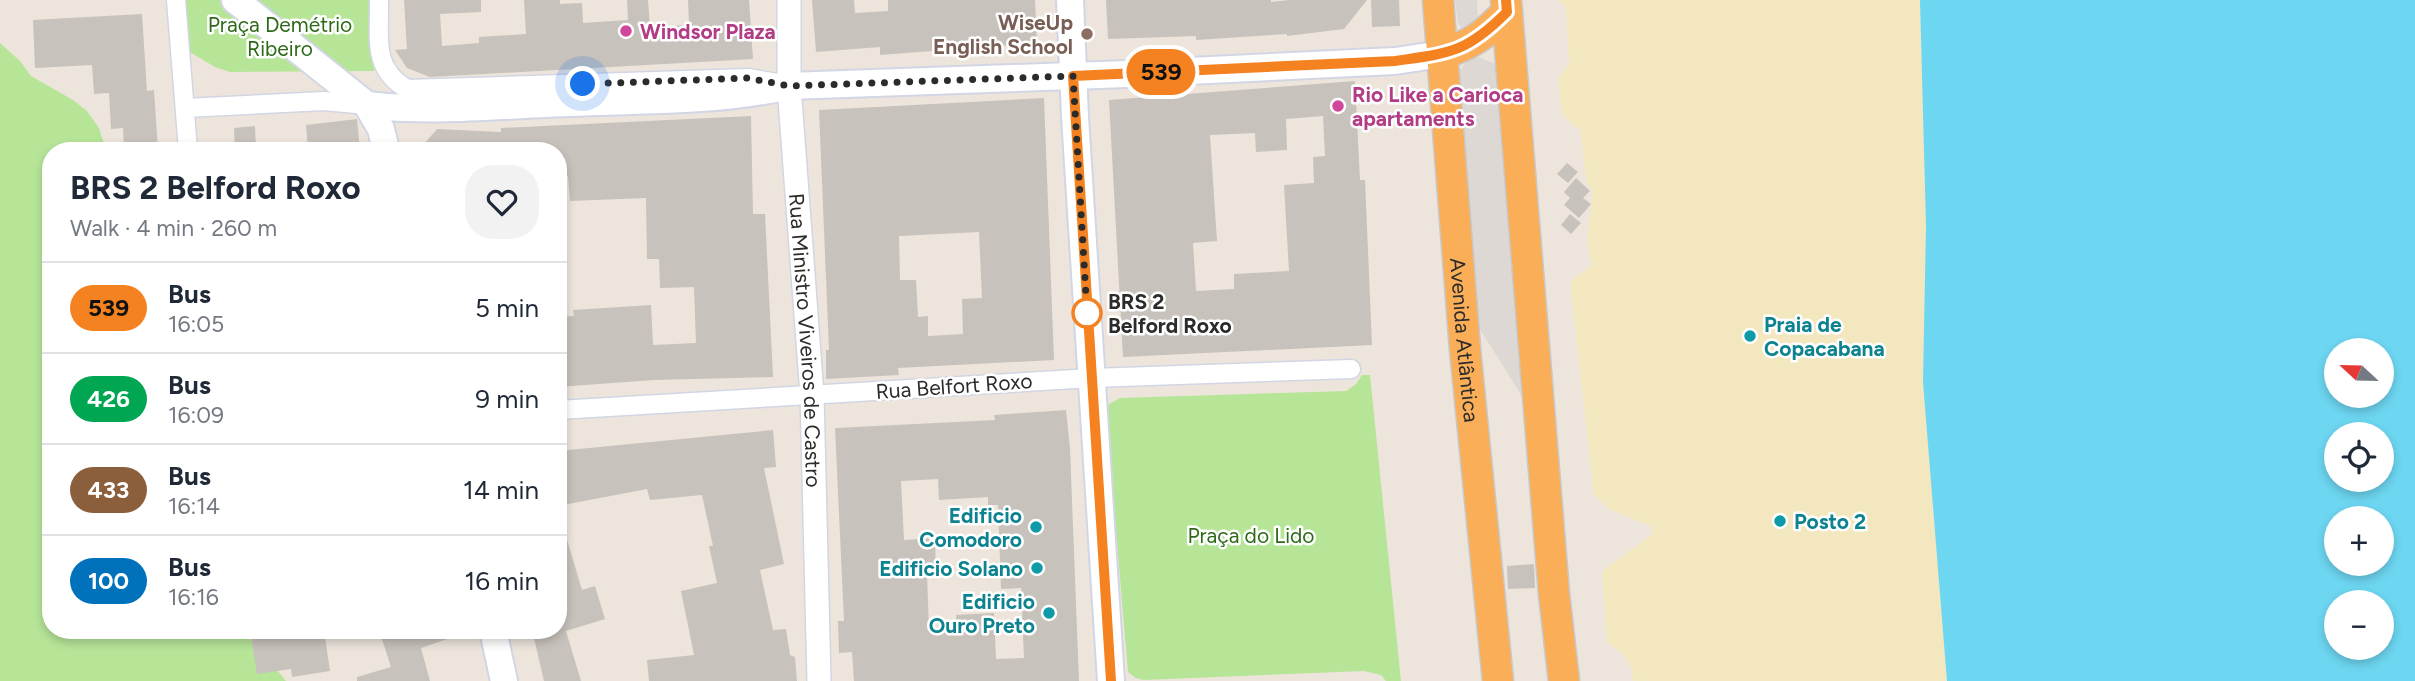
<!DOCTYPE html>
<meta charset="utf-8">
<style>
:root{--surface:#fff;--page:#f2f2f3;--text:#1f2937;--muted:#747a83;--line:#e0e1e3}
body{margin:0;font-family:Figtree,sans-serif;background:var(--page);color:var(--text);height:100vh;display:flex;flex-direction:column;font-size:26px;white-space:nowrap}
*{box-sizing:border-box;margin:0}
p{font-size:23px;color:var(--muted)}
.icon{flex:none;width:38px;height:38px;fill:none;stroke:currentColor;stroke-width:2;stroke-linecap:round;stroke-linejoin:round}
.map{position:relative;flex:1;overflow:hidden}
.details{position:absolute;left:42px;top:142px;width:525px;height:497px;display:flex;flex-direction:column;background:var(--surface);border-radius:28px;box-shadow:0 4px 10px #0003}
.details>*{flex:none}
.badge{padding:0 14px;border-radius:23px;font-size:24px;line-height:46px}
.needle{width:46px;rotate:292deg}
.fabs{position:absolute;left:2324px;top:338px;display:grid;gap:14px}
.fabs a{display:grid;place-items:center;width:70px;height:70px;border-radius:50%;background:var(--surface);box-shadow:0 4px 10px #0003;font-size:35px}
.you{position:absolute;width:35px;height:35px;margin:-18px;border:5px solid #fff;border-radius:50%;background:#1a73e8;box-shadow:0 0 0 10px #1a73e833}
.map>.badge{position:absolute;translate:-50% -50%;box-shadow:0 0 0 4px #fff}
.round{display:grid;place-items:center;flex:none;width:74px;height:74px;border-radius:28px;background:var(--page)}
.headline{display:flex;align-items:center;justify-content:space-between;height:119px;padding:0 28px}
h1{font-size:33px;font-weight:700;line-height:52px}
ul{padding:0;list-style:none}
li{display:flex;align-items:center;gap:21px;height:91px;padding:0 28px;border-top:2px solid var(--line)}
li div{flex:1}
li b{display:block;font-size:26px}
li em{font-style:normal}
li .badge{min-width:77px;font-weight:700;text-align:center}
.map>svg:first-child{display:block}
.green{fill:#b6e598}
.sand{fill:#f3e7bf}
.plaza{fill:#ddd8d3}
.water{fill:#6dd6f1;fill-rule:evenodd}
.building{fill:#c8c2bc;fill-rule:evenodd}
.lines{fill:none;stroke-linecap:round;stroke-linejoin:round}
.minor-casing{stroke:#d2d6e4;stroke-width:21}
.tertiary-casing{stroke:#d2d6e4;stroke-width:26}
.secondary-casing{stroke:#d2d6e4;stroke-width:30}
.trunk-casing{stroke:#c8c8c8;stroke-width:33}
.minor{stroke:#fff;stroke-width:18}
.tertiary{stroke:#fff;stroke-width:23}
.secondary{stroke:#fff;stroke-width:26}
.trunk{stroke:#faae58;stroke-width:30}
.line-casing{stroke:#fff;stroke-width:16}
.line{stroke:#f58220;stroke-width:10}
.walk{stroke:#2b2b2b;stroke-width:7;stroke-dasharray:0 12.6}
.hotel-dot{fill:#d1479c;stroke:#fff;stroke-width:2.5}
.education-dot{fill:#8d6e63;stroke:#fff;stroke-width:2.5}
.stop-dot{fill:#fff;stroke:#f58220;stroke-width:3.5}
.culture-dot{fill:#0f9aa8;stroke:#fff;stroke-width:2.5}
.labels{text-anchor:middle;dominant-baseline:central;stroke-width:5;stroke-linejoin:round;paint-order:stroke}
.education-label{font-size:21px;font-weight:bold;fill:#785e54;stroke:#fff;text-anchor:end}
.park-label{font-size:21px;fill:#2e6a19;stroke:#fff}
.hotel-label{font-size:21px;font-weight:bold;fill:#b23c85;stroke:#fff;text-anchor:start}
.stop-label{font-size:21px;font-weight:bold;fill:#2b2b2b;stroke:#fff;text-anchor:start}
.culture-label{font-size:21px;font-weight:bold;fill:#0d838f;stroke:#fff;text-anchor:end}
.street-label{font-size:21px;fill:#2b2b2b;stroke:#fff}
</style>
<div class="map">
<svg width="2415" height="681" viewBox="0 0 2415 681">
<rect width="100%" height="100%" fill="#ede5dc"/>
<path class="green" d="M185 0H371L374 71 230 72 215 67 186 50Z
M0 43 20 61 31 76 73 100 87 111 99 128 106 150H51V630H231L253 641 286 681H0Z
M1362 375H1370L1401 681H1386L1381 675 1364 671 1144 680 1136 678 1128 672 1106 414 1109 404 1120 398 1346 391 1356 384Z"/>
<path class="sand" d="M1558 0H1920L1926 225 1923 382 1947 681H1633C1631 659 1624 655 1607 642L1602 571 1653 534 1650 526 1609 509 1594 495 1571 291V281L1593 265C1581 240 1593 214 1592 189L1587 183 1580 130 1562 115 1558 78 1569 64 1566 7Z"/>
<path class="plaza" d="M1455 0H1477L1478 20 1466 29 1461 28 1458 23Z
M1478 57 1496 64 1499 73 1523 398 1478 326 1458 82 1459 72 1467 60Z"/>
<path class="water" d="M1920 0H2415V681H1947L1923 382 1926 225ZM2336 350H2382V396H2336ZM2336 434H2382V480H2336ZM2336 518H2382V564H2336ZM2336 602H2382V648H2336Z"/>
<path class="building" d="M404 0H481V12L440 14 442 46 479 43V37L526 34 524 0H560V4L582 3 583 23 628 20 627 0H648L650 27 689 25 688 0H749L753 59 430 77 407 68 395 50 407 49Z
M812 0H854L855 13 888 11V0H1035L1037 43 880 55V47L816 52Z
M1106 0H1271V2L1289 0H1367L1344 29 1287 36V34L1196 40V36L1108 39Z
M1371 0H1399L1400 26 1372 27Z
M142 14 147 91 154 90 158 150H124L123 128 111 129 109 93 94 94 92 65 35 68 33 20Z
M1355 81 1360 180H1365L1372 345 1123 357 1109 100ZM1323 116 1325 156 1313 157 1314 183 1284 185 1289 271 1234 274V289L1196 291 1193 243 1217 241 1210 135 1255 133 1256 152 1287 150 1286 119Z
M1044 98 1054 360 898 368 899 375 826 379V350H829L819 110ZM979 232 982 298 962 299 963 334 928 336V316L918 317 916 280H900L899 236Z
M751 116 753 214H765L773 377 654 380 558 387V317L574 316 573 310 651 305 653 345 696 343 694 287 660 288 659 259H647L646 198 570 201 568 176H558V150H419L437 129 501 132V128Z
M357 119 360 150H308L306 125Z
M255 126 256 150H235L234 128Z
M1567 163 1578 172 1568 183 1557 174Z
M1576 178 1590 191 1583 198 1591 204 1579 218 1564 205 1570 198 1564 192Z
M1570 214 1581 223 1571 234 1561 225Z
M1066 410 1070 449 1079 681H854L852 652 839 653 838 621H844L835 428 995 420 994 415ZM938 479 939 500 988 497V505H998L1001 589 1021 588 1024 658 996 659 994 613 956 615 957 627 929 629 927 574H936L935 538 904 540 901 481Z
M773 430 776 467 764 468 784 564 760 570 773 630 786 629 790 655 795 657 797 681H649L647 660 694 655 681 591 717 583 709 546H713L702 495 650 500 647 489 558 506V451Z
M562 523 582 590 595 586 605 619 566 631 581 681H544L532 630H558V524Z
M1534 564 1535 588 1508 589 1507 566Z
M250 630H324L330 671 292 677 291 669 257 674Z
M379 630H464L465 633 421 648 430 681H357V677L391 667Z"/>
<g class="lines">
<defs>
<path id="minor" d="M176 0 188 150
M379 0C380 37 371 68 407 89L748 78 778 83
M185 108 324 101 367 105
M558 410 1092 378 1351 369"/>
<g id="tertiary">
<path id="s1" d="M789 0V86L812 395 819 681"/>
</g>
<path id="secondary" d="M235 0 367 105 381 129 386 150
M1070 0 1075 117 1111 681
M367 105C434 113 503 105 570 103 642 100 719 102 789 86L1127 74 1395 61 1442 54
M493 630 504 681"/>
<g id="trunk">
<path id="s2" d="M1438 0 1465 349 1498 681"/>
<path d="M1506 0 1554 594 1564 681"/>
<path d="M1442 54C1473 44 1484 35 1507 12"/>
</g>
</defs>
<use href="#minor" class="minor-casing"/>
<use href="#tertiary" class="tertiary-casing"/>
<use href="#secondary" class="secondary-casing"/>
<use href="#trunk" class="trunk-casing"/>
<use href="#minor" class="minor"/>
<use href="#tertiary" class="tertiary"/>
<use href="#secondary" class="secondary"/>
<use href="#trunk" class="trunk"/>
</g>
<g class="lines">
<defs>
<path id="line" d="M1111 681 1073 76 1395 61C1450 53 1466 53 1507 12L1506 0"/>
</defs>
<use href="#line" class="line-casing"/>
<use href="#line" class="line"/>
<path class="walk" d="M583 84 748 78 789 86 1073 76 1087 313"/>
</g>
<g class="hotel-dot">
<circle cx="626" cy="31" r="7"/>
<circle cx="1338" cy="106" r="7"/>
</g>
<circle class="education-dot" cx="1087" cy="34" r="7"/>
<circle class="stop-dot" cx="1087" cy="313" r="14"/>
<g class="culture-dot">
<circle cx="1750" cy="336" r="7"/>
<circle cx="1780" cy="521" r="7"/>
<circle cx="1036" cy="527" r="7"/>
<circle cx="1037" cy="568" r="7"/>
<circle cx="1049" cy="613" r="7"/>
</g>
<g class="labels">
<g class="education-label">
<text x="1073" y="22">WiseUp<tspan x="1073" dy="24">English School</tspan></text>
</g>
<g class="park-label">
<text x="280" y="24">Praça Demétrio<tspan x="280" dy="24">Ribeiro</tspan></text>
<text x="1251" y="535">Praça do Lido</text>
</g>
<g class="hotel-label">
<text x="640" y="31">Windsor Plaza</text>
<text x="1352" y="94">Rio Like a Carioca<tspan x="1352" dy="24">apartaments</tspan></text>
</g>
<g class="stop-label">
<text x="1108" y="301">BRS 2<tspan x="1108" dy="24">Belford Roxo</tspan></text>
</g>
<g class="culture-label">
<text x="1764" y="324" text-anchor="start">Praia de<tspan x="1764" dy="24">Copacabana</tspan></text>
<text x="1022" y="515">Edificio<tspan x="1022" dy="24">Comodoro</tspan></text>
<text x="1794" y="521" text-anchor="start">Posto 2</text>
<text x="1023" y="568">Edificio Solano</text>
<text x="1035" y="601">Edificio<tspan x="1035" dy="24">Ouro Preto</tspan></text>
</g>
<g class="street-label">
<text stroke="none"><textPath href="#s1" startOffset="341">Rua Ministro Viveiros de Castro</textPath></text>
<text stroke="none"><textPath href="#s2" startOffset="341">Avenida Atlântica</textPath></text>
<text transform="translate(954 386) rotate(-4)">Rua Belfort Roxo</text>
</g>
</g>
</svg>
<div class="fabs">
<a><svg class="needle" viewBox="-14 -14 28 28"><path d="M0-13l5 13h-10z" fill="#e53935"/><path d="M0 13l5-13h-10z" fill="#747a83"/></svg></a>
<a><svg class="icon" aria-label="locate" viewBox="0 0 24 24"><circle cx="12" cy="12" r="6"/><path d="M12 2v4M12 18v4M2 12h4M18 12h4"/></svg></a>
<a>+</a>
<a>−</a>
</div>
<div class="you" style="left:583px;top:84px"></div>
<b class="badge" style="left:1161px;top:72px;background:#f58220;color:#111">539</b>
<section class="details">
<div class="headline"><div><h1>BRS 2 Belford Roxo</h1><p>Walk · 4 min · 260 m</p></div><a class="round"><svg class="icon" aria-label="heart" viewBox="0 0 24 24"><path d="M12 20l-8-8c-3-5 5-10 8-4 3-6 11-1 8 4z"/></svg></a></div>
<ul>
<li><span class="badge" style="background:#f58220;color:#111">539</span><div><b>Bus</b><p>16:05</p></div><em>5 min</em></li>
<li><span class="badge" style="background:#00a651;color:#fff">426</span><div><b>Bus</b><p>16:09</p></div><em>9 min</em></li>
<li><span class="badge" style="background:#8b5e3c;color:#fff">433</span><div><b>Bus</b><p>16:14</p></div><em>14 min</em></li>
<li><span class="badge" style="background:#0072bc;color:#fff">100</span><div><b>Bus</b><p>16:16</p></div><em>16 min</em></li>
</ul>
</section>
</div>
